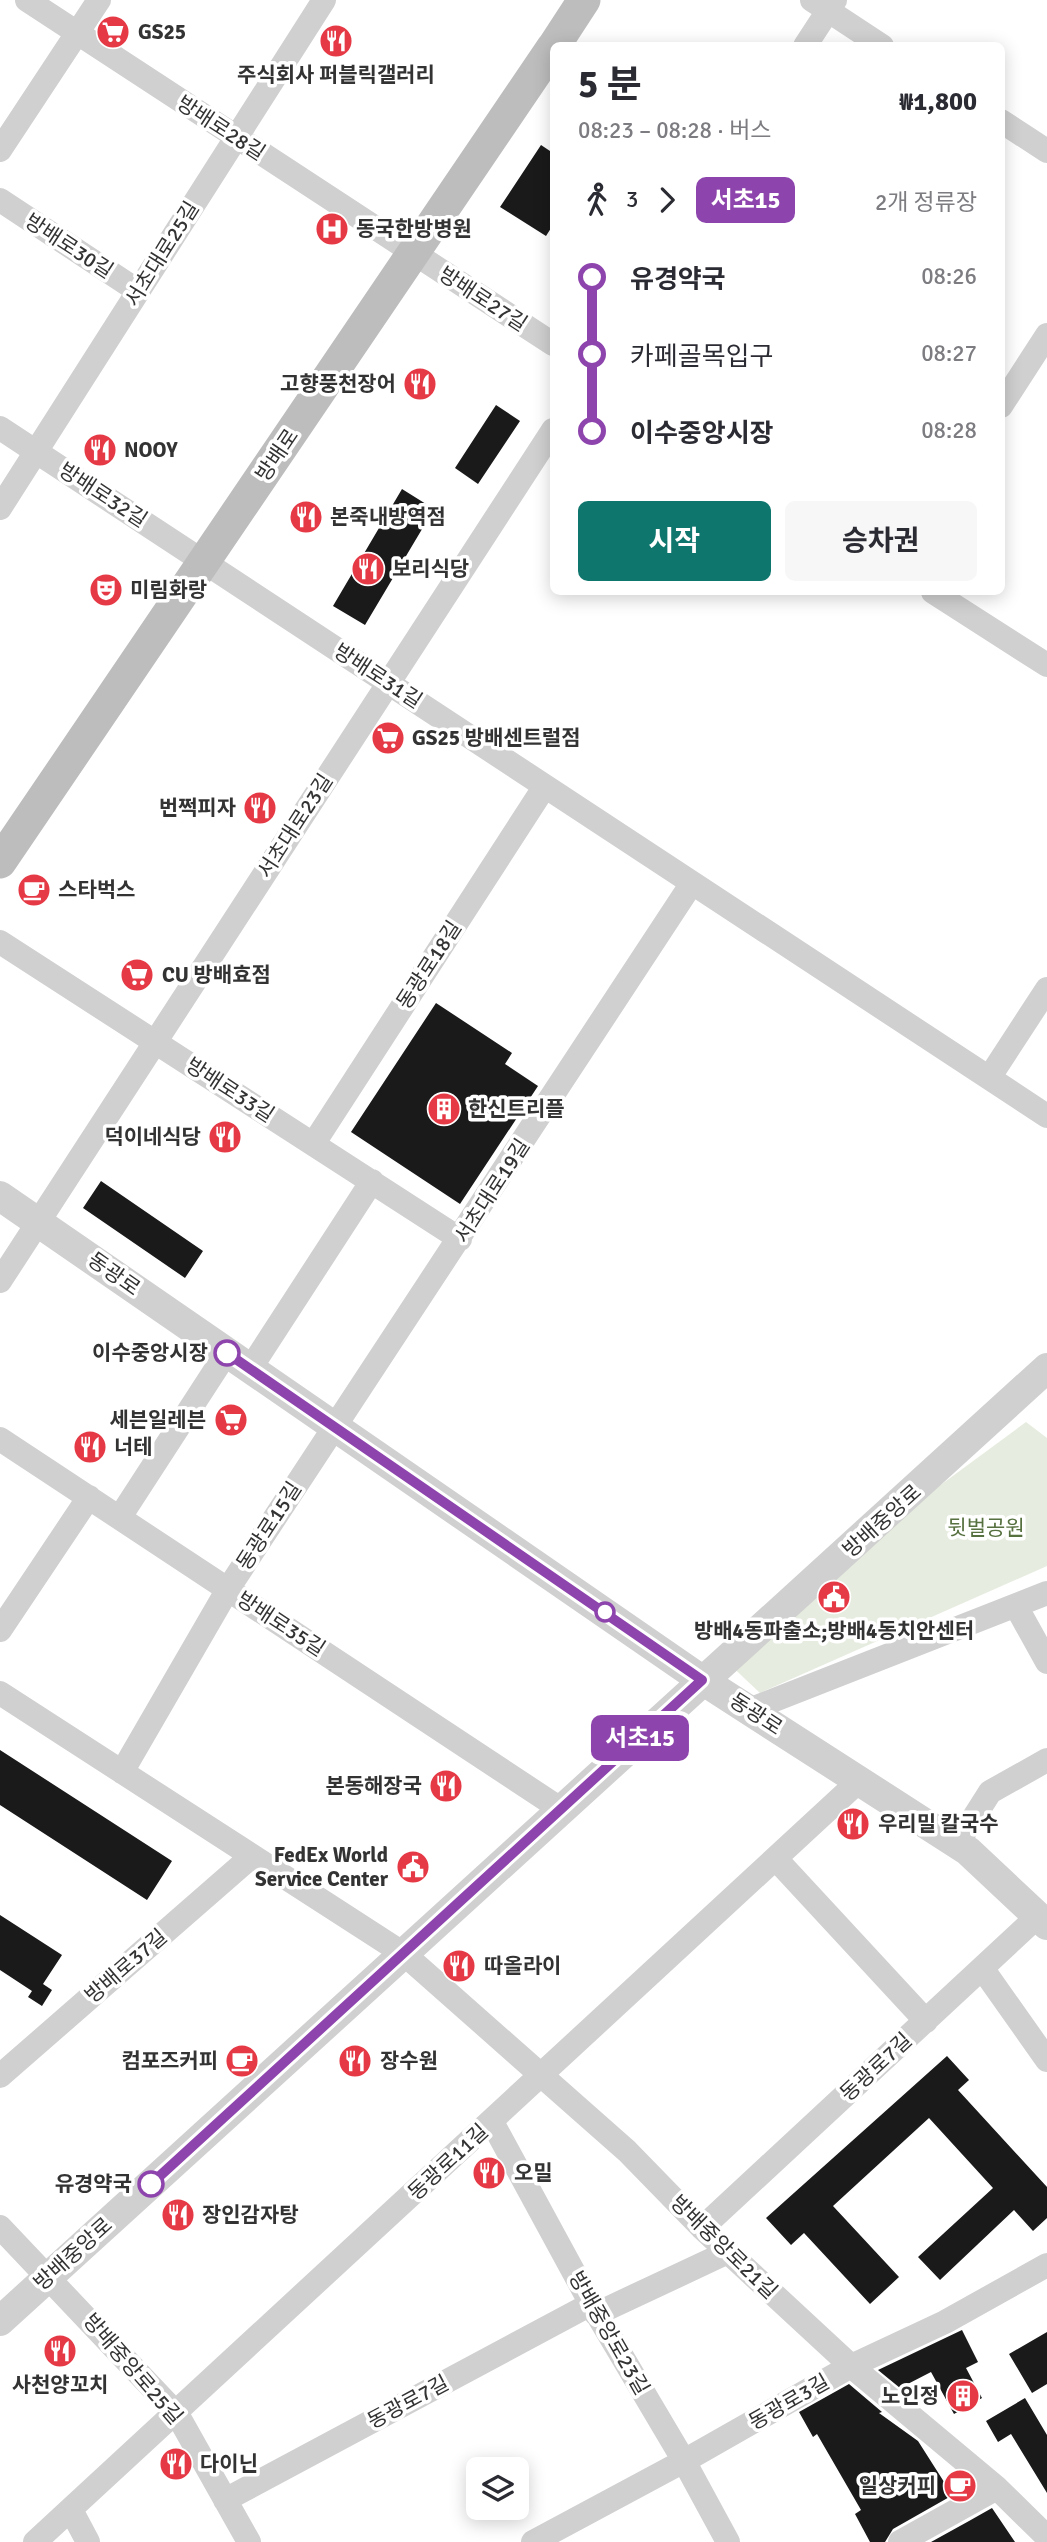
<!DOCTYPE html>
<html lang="ko">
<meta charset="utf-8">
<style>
:root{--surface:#fff;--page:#f7f7f7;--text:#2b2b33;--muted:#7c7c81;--accent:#0f766e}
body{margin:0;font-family:Signika,"Noto Sans KR",sans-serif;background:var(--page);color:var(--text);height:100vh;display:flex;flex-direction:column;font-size:26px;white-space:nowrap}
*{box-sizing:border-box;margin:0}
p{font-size:23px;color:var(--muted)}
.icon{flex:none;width:38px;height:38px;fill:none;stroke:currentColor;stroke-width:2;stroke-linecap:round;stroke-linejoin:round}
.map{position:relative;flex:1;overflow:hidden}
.side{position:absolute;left:550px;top:42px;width:455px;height:553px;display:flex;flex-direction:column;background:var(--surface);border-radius:10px;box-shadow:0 4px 18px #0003}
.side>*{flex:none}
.badge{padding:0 14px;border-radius:10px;font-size:24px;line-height:46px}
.controls{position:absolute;left:466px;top:2457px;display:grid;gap:14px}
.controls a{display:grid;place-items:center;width:63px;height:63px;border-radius:10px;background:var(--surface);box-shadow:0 4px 18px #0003;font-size:35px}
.map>.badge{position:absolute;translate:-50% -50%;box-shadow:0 0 0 4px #fff}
.legs{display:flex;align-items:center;gap:10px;height:77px;padding:0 28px;font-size:23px}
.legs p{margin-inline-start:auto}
.summary{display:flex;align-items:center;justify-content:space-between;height:119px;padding:0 28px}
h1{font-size:38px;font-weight:700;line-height:52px}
.button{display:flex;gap:14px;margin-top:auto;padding:14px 28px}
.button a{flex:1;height:80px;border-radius:10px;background:var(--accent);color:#fff;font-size:28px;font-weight:700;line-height:80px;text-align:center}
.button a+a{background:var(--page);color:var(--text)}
ul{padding:0 28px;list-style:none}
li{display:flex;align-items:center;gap:24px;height:77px;font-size:26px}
li i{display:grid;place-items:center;width:10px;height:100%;margin:0 9px;background:currentColor}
li i::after{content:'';width:18px;height:18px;margin:-9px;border:5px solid;border-radius:50%;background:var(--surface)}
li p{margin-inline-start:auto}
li:first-child i{background:linear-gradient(#0000 50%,currentColor 0)}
li:last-child i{background:linear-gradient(currentColor 50%,#0000 0)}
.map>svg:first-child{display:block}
.green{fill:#e6ecdf}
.building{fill:#1a1a1a}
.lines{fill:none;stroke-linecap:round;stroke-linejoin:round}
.minor{stroke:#d0d0d0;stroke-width:24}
.tertiary{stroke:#d0d0d0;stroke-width:30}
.secondary{stroke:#bdbdbd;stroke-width:33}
.line-1-casing{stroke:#fff;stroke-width:16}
.line-1{stroke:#8e44ad;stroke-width:10}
.stop-1-dot{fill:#fff;stroke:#8e44ad;stroke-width:3.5}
.labels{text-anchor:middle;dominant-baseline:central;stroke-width:7;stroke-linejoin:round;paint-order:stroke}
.poi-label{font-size:21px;font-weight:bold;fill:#333;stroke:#fff;text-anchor:start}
.street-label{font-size:21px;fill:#333;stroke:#fff}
.stop-label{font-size:21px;font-weight:bold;fill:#333;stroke:#fff;text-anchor:end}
.park-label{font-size:21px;fill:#56703f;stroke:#fff}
</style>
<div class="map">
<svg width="1047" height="2542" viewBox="0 0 1047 2542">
<rect width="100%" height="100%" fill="#fff"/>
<path class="green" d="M1026 1422 1047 1438V1566L760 1693 725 1660 840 1559Z"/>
<path class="building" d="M541 145 553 153V225L546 236 500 207Z
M496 405 520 421 478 484 455 468Z
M402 489 434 509 365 625 333 606Z
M436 1003 512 1053 505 1064 538 1086 460 1204 351 1132Z
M101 1181 203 1251 185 1278 83 1208Z
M0 1750 172 1861 147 1900 0 1805Z
M0 1915 62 1955 43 1984 52 1990 42 2006 28 1997 32 1991 0 1970Z
M947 2056 969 2080 958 2090 1047 2187V2218L1033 2231 1014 2210 940 2280 918 2257 993 2188 929 2118 833 2206 899 2277 870 2304 804 2233 791 2245 766 2218Z
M962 2330 978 2362 966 2368 982 2398 954 2414 931 2372 900 2388 878 2370Z
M1047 2332V2384L1032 2393 1009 2354Z
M849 2384 882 2412 879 2413 918 2441 946 2485 960 2477 967 2482V2487L893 2529 885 2542H870L855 2514 861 2510 817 2434 813 2437 799 2412Z
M1025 2398 1047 2435V2493L1011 2434 998 2442 986 2421Z
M992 2508 1015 2542H931L969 2521Z"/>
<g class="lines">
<path class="minor" d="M27 0 553 344
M812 0 882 46
M805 46 835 0
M1001 121 1047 151
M0 150 99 0
M0 200 138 291
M1001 406 1047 335
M0 428 1047 1116
M0 508 324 0
M933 592 1047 665
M0 942 460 1239
M989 1078 1047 989
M314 1143 545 786
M0 1281 553 430
M250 1369 372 1181
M0 1439 562 1810
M120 1517 227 1352
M1016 1606 1047 1662
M0 1630 89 1497
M0 1693 404 1954 627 2151 702 2228 851 2366 997 2488 1047 2537
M749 1710 1047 1593
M122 1772 228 1589 692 883
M957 1844 990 1792 1047 1760
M776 1859 926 2021
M982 1968 1047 2060
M0 2076 252 1856
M492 2122 591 2304 684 2461 728 2542
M0 2227 177 2414 249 2542
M702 2228 1038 1916
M596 2314 728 2252
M225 2500 591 2304
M71 2510 88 2542
M35 2542 859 1781
M533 2542 684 2461 851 2366 945 2322 1047 2265
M900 2542 997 2488"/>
<path class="tertiary" d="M0 1196 702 1680 968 1851 1047 1925
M0 2321 1047 1368"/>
<path class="secondary" d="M554 46 584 0
M0 862 553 47"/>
</g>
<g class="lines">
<defs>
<path id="line-1" d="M151 2184 702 1680 227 1353"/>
</defs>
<use href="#line-1" class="line-1-casing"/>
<use href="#line-1" class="line-1"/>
</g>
<defs>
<symbol id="supermarket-disc" viewBox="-11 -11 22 22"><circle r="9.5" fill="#e63946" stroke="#fff"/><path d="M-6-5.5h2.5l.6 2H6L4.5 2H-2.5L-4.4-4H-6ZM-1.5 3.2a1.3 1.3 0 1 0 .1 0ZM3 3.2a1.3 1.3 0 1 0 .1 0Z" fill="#fff"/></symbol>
<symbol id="restaurant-disc" viewBox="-11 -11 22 22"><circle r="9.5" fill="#e63946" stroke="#fff"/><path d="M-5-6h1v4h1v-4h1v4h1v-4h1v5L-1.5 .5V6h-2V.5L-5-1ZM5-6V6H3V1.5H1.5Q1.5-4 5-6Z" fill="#fff"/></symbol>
<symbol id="hospital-disc" viewBox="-11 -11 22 22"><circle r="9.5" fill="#e63946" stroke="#fff"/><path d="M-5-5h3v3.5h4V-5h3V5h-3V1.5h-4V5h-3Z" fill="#fff"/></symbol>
<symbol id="theatre-disc" viewBox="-11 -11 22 22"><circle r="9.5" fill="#e63946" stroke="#fff"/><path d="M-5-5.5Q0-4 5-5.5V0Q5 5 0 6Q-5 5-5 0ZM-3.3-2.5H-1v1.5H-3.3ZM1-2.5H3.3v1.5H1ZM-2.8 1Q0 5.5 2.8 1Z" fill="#fff"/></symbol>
<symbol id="cafe-disc" viewBox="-11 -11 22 22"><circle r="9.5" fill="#e63946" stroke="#fff"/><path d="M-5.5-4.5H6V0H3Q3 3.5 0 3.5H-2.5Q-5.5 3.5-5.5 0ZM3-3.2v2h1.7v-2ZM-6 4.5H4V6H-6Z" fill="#fff"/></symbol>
<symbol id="building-disc" viewBox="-11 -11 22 22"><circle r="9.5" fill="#e63946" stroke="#fff"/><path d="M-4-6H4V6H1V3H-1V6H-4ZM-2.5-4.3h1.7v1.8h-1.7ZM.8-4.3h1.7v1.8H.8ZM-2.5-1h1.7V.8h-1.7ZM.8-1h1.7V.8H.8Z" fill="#fff"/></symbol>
<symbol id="civic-disc" viewBox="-11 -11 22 22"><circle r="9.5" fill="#e63946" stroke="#fff"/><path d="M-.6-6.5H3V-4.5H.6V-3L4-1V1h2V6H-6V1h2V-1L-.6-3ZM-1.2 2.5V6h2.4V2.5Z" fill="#fff"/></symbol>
</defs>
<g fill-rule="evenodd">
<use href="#supermarket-disc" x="94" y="13" width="38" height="38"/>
<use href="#restaurant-disc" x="317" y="22" width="38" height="38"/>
<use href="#hospital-disc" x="313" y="210" width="38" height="38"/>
<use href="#restaurant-disc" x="401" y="365" width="38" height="38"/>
<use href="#restaurant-disc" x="81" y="431" width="38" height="38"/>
<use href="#restaurant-disc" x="287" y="498" width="38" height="38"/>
<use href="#restaurant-disc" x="349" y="550" width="38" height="38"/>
<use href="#theatre-disc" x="87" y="571" width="38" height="38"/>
<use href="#supermarket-disc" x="369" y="719" width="38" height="38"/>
<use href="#restaurant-disc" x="241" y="789" width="38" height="38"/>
<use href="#cafe-disc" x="15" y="871" width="38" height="38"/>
<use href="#supermarket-disc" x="118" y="956" width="38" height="38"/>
<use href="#building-disc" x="425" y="1090" width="38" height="38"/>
<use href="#restaurant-disc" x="206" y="1118" width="38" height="38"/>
<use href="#supermarket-disc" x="212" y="1401" width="38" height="38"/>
<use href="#restaurant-disc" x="71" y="1428" width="38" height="38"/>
<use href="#civic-disc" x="815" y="1578" width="38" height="38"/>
<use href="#restaurant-disc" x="427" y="1767" width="38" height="38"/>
<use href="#restaurant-disc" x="834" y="1805" width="38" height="38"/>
<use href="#civic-disc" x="394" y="1848" width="38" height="38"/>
<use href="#restaurant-disc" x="440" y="1947" width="38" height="38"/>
<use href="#cafe-disc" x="223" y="2042" width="38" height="38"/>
<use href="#restaurant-disc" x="336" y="2042" width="38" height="38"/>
<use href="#restaurant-disc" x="470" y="2154" width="38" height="38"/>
<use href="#restaurant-disc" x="159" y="2196" width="38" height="38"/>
<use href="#restaurant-disc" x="41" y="2332" width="38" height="38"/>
<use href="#building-disc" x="944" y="2377" width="38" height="38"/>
<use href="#restaurant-disc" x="157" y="2445" width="38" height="38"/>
<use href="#cafe-disc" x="941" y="2467" width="38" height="38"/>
</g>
<g class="stop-1-dot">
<circle cx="227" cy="1353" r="12"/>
<circle cx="605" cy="1612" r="9"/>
<circle cx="151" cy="2184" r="12"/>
</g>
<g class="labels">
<g class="poi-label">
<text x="138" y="32">GS25</text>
<text x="336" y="75" text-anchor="middle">주식회사 퍼블릭갤러리</text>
<text x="356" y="229">동국한방병원</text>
<text x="396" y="384" text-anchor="end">고향풍천장어</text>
<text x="124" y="450">NOOY</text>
<text x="330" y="517">본죽내방역점</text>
<text x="392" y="569">보리식당</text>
<text x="130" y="590">미림화랑</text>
<text x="412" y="738">GS25 방배센트럴점</text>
<text x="236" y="808" text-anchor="end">번쩍피자</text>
<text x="58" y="890">스타벅스</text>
<text x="162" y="975">CU 방배효점</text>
<text x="468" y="1109">한신트리플</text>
<text x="201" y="1137" text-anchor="end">덕이네식당</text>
<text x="206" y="1420" text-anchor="end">세븐일레븐</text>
<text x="114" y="1447">너테</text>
<text x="834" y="1631" text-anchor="middle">방배4동파출소;방배4동치안센터</text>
<text x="422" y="1786" text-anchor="end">본동해장국</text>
<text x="878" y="1824">우리밀 칼국수</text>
<text x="388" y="1855" text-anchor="end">FedEx World<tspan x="388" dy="24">Service Center</tspan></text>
<text x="484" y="1966">따올라이</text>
<text x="218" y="2061" text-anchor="end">컴포즈커피</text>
<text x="380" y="2061">장수원</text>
<text x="514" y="2173">오밀</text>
<text x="202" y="2215">장인감자탕</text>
<text x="60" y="2385" text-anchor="middle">사천양꼬치</text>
<text x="939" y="2396" text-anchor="end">노인정</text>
<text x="200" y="2464">다이닌</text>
<text x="936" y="2486" text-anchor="end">일상커피</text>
</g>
<g class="street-label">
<text transform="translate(221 128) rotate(33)">방배로28길</text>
<text transform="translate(69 246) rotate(33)">방배로30길</text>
<text transform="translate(162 254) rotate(-58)">서초대로25길</text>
<text transform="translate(483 299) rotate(33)">방배로27길</text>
<text transform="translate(277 455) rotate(-56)">방배로</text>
<text transform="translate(103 495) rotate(33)">방배로32길</text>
<text transform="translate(378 676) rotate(33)">방배로31길</text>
<text transform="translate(295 826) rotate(-57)">서초대로23길</text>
<text transform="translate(429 965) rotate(-57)">동광로18길</text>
<text transform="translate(230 1090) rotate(33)">방배로33길</text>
<text transform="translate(492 1191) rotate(-57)">서초대로19길</text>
<text transform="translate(114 1274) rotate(35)">동광로</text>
<text transform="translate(882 1521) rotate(-42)">방배중앙로</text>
<text transform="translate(269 1526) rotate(-57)">동광로15길</text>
<text transform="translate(281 1624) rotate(33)">방배로35길</text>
<text transform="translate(756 1714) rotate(33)">동광로</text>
<text transform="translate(126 1966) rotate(-41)">방배로37길</text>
<text transform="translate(876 2067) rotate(-43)">동광로7길</text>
<text transform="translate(448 2162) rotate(-43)">동광로11길</text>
<text transform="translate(724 2247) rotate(44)">방배중앙로21길</text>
<text transform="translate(73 2254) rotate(-42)">방배중앙로</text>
<text transform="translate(609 2333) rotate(60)">방배중앙로23길</text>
<text transform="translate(133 2369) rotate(49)">방배중앙로25길</text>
<text transform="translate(408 2402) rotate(-28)">동광로7길</text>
<text transform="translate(789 2402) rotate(-30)">동광로3길</text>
</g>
<g class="stop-label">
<text x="208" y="1353">이수중앙시장</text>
<text x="132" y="2184">유경약국</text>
</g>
<g class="park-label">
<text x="986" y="1528">뒷벌공원</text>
</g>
</g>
</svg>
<div class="controls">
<a><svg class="icon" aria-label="layers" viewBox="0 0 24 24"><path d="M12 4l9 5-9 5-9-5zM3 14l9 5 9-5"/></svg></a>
</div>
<b class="badge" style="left:640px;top:1738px;background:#8e44ad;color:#fff">서초15</b>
<section class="side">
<div class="summary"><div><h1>5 분</h1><p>08:23 – 08:28 · 버스</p></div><b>₩1,800</b></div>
<div class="legs"><svg class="icon" aria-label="walk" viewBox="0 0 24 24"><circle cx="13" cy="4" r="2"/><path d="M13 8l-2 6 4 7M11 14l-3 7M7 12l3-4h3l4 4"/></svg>3<svg class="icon" aria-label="forward" viewBox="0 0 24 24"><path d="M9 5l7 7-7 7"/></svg><b class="badge" style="background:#8e44ad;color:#fff">서초15</b><p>2개 정류장</p></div>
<ul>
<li><i style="color:#8e44ad"></i><b>유경약국</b><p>08:26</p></li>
<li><i style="color:#8e44ad"></i><span>카페골목입구</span><p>08:27</p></li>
<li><i style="color:#8e44ad"></i><b>이수중앙시장</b><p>08:28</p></li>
</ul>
<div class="button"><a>시작</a><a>승차권</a></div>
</section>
</div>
